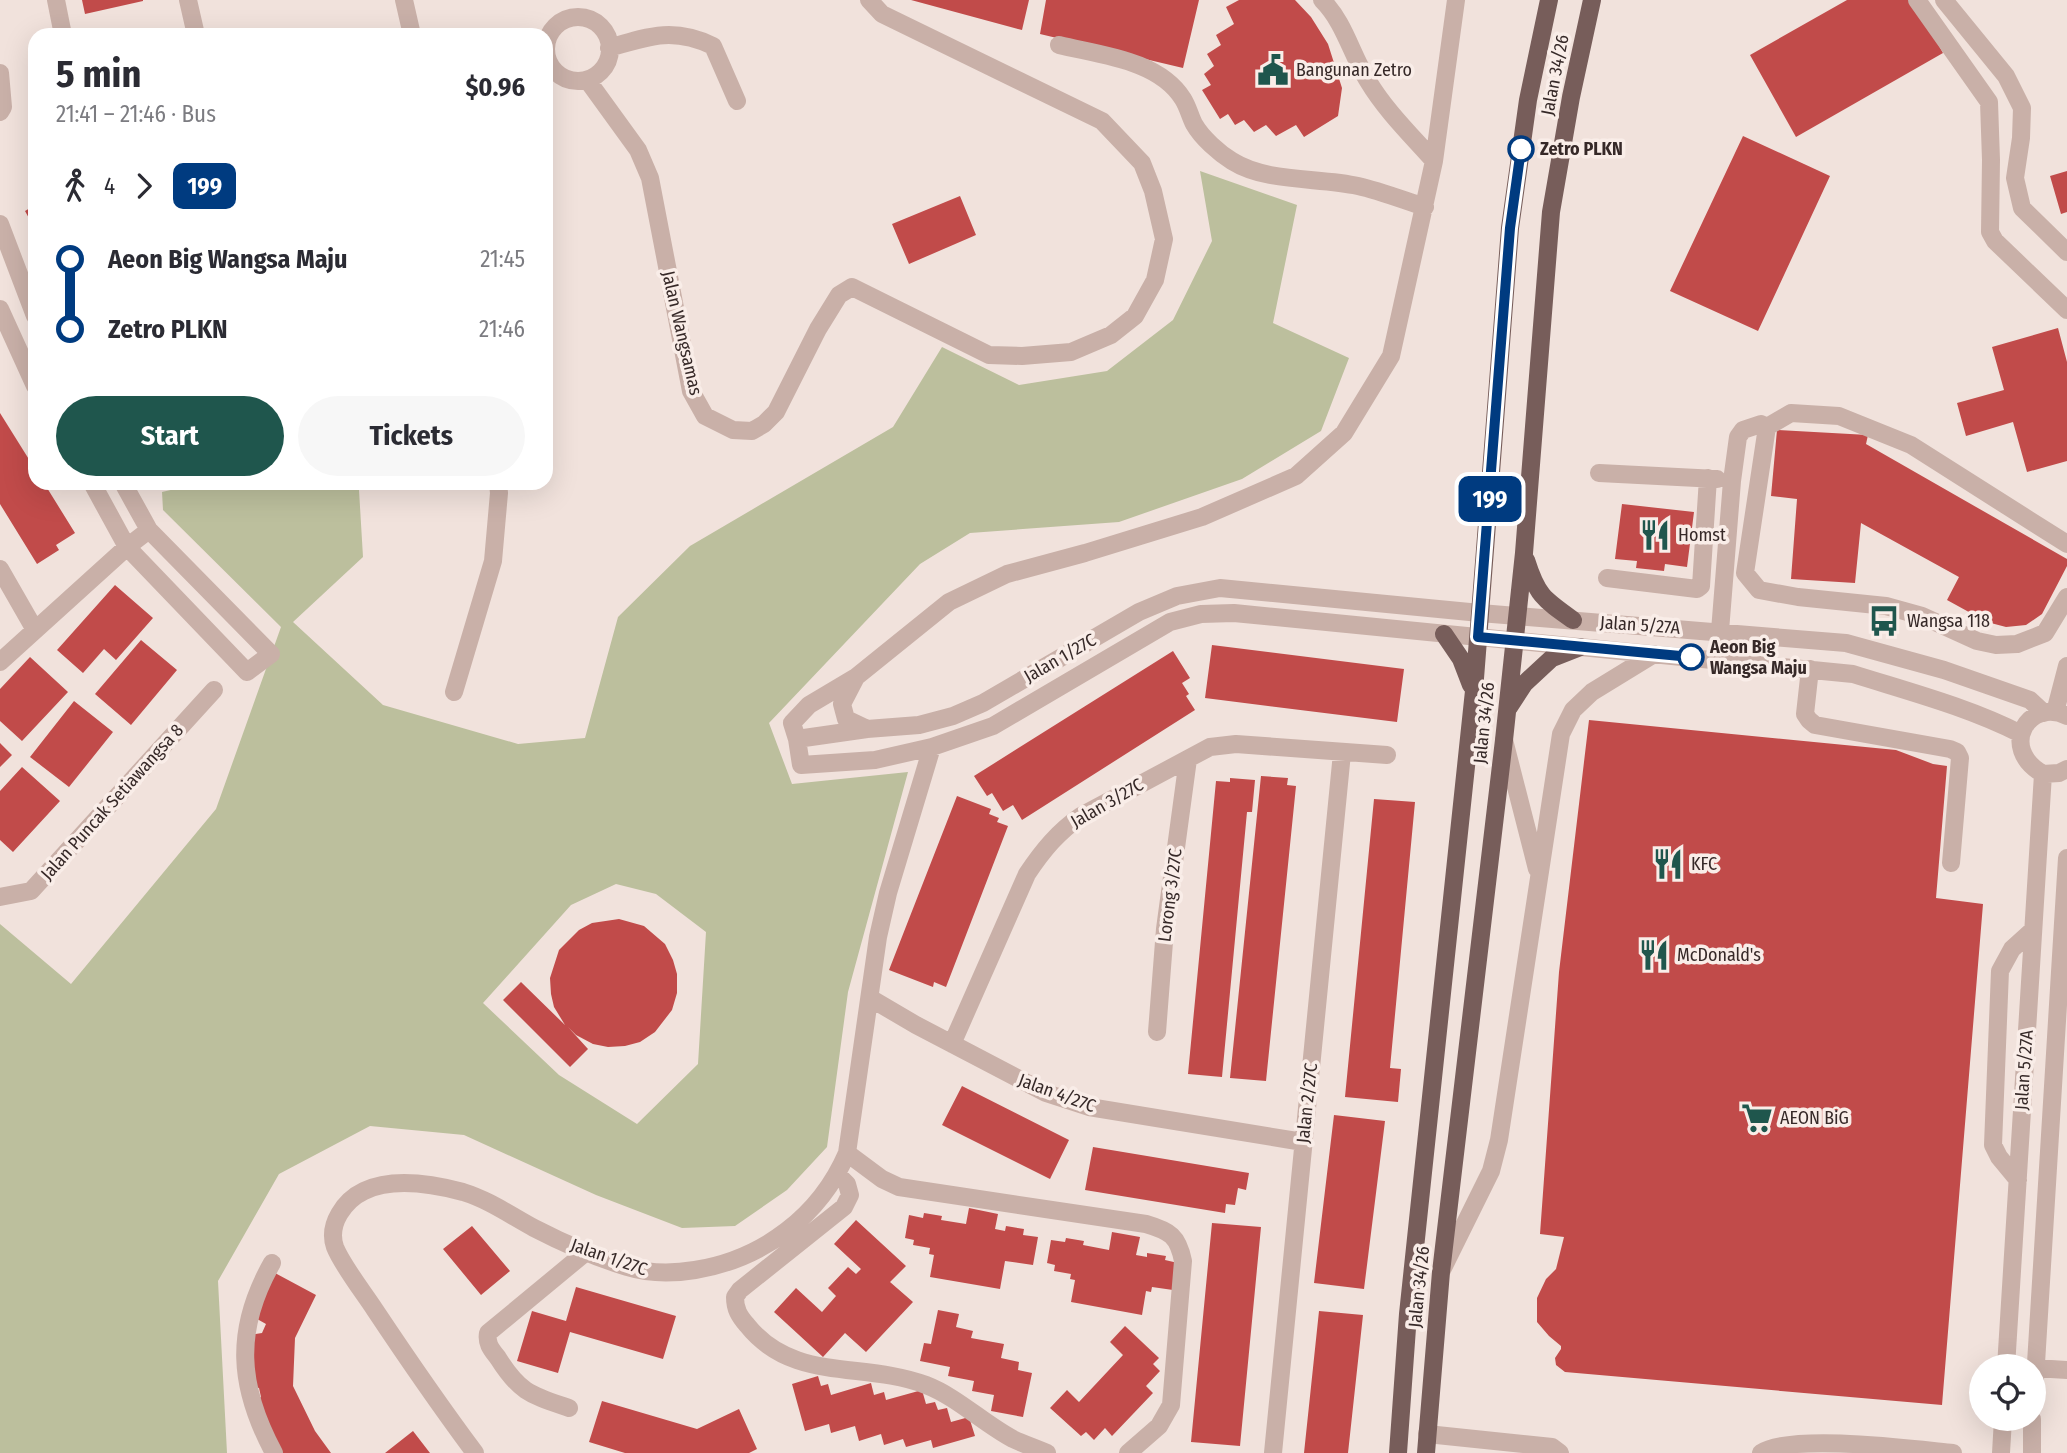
<!DOCTYPE html>
<meta charset="utf-8">
<style>
:root{--surface:#fff;--page:#f7f7f7;--text:#2b2b33;--muted:#7c7c81;--accent:#1f564d}
body{margin:0;font-family:"Fira Sans Condensed",sans-serif;background:var(--page);color:var(--text);height:100vh;display:flex;flex-direction:column;font-size:26px;white-space:nowrap}
*{box-sizing:border-box;margin:0}
p{font-size:23px;color:var(--muted)}
.icon{flex:none;width:38px;height:38px;fill:none;stroke:currentColor;stroke-width:2;stroke-linecap:round;stroke-linejoin:round}
.map{position:relative;flex:1;overflow:hidden}
.drawer{position:absolute;left:28px;top:28px;width:525px;height:462px;display:flex;flex-direction:column;background:var(--surface);border-radius:21px;box-shadow:0 7px 28px #0002}
.drawer>*{flex:none}
.badge{padding:0 14px;border-radius:10px;font-size:24px;line-height:46px}
.controls{position:absolute;left:1969px;top:1354px;display:grid;gap:14px}
.controls a{display:grid;place-items:center;width:77px;height:77px;border-radius:50%;background:var(--surface);box-shadow:0 7px 28px #0002;font-size:35px}
.map>.badge{position:absolute;translate:-50% -50%;box-shadow:0 0 0 4px #fff}
.legs{display:flex;align-items:center;gap:10px;height:77px;padding:0 28px;font-size:23px}
.legs p{margin-inline-start:auto}
.summary{display:flex;align-items:center;justify-content:space-between;height:119px;padding:0 28px}
h1{font-size:38px;font-weight:700;line-height:52px}
.cta{display:flex;gap:14px;margin-top:auto;padding:14px 28px}
.cta a{flex:1;height:80px;border-radius:42px;background:var(--accent);color:#fff;font-size:28px;font-weight:700;line-height:80px;text-align:center}
.cta a+a{background:var(--page);color:var(--text)}
ul{padding:0 28px;list-style:none}
li{display:flex;align-items:center;gap:24px;height:70px;font-size:26px}
li i{display:grid;place-items:center;width:10px;height:100%;margin:0 9px;background:currentColor}
li i::after{content:'';width:18px;height:18px;margin:-9px;border:5px solid;border-radius:50%;background:var(--surface)}
li p{margin-inline-start:auto}
li:first-child i{background:linear-gradient(#0000 50%,currentColor 0)}
li:last-child i{background:linear-gradient(currentColor 50%,#0000 0)}
.map>svg:first-child{display:block}
.green{fill:#bcbf9d;fill-rule:evenodd}
.building{fill:#c14b4a}
.lines{fill:none;stroke-linecap:round;stroke-linejoin:round}
.minor{stroke:#c9b0a8;stroke-width:18}
.major{stroke:#775d5a;stroke-width:18}
.line-1-casing{stroke:#fff;stroke-width:16}
.line-1{stroke:#003b80;stroke-width:10}
.stop-1-dot{fill:#fff;stroke:#003b80;stroke-width:3.5}
.labels{text-anchor:middle;dominant-baseline:central;stroke-width:7;stroke-linejoin:round;paint-order:stroke}
.poi-label{font-size:18px;fill:#362928;stroke:#f9ede8;text-anchor:start}
.street-label{font-size:18px;fill:#362928;stroke:#f9ede8}
.stop-label{font-size:18px;font-weight:bold;fill:#362928;stroke:#f9ede8;text-anchor:start}
</style>
<div class="map">
<svg width="2067" height="1453" viewBox="0 0 2067 1453">
<rect width="100%" height="100%" fill="#f1e2dc"/>
<path class="green" d="M1200 171 1297 205 1273 323 1349 358 1321 431 1242 479 1119 522 970 533 920 564 769 723 792 784 908 772 848 992 827 1147 787 1190 735 1226 682 1228 596 1195 464 1135 370 1126 279 1174 218 1281 227 1453H0V924L71 984 216 809 281 627 163 510 162 492 200 483H362L359 490 363 557 293 622 383 705 518 744 585 738 618 617 690 546 893 427 942 347 1019 385 1107 371 1173 320 1212 241ZM616 884 656 894 706 932 698 1064 637 1124 559 1075 483 1003 571 905Z"/>
<path class="building" d="M82 0H143V1L85 14Z
M911 0H1029L1022 30Z
M1046 0H1199L1183 68 1040 34Z
M1239 0H1295L1311 17 1328 44 1342 88 1338 116 1304 137 1296 125 1276 136 1266 125 1254 132 1244 120 1235 125 1228 114 1220 119 1202 90 1211 85 1204 74 1214 66 1207 54 1221 45 1216 35 1234 24 1226 7Z
M1847 0H1914L1943 53 1796 137 1750 55Z
M1743 136 1830 176 1758 331 1670 291Z
M2067 171V212L2061 214 2050 176Z
M960 196 976 235 909 264 892 224Z
M35 205V229L25 211Z
M2058 328 2067 362V461L2027 472 2013 422 1966 436 1957 403 2004 390 1992 347Z
M0 413 35 469V483H44L75 533 56 545 59 550 37 564 0 504Z
M1777 430 1868 435 1866 444 2067 559V566L2042 614 2026 625 2006 627 1987 622 1947 600 1959 577 1861 523 1855 583 1791 579 1797 499 1771 496Z
M1622 504 1694 512 1687 567 1665 564 1664 571 1636 568 1637 561 1615 559Z
M115 585 153 618 116 660 104 649 83 673 57 650Z
M141 640 177 670 131 725 95 694Z
M1212 645 1404 669 1397 722 1205 698Z
M1173 651 1190 678 1182 683 1189 694 1186 696 1195 710 1022 820 1013 805 1003 811 992 793 987 796 974 776Z
M30 657 68 692 22 741 0 721V689Z
M74 701 113 732 69 787 30 757Z
M1589 720 1896 750 1933 764 1947 766 1936 898 1983 904 1942 1405 1565 1372 1556 1365 1555 1358 1561 1349V1346L1549 1336 1537 1322V1298L1546 1279 1556 1269 1564 1237 1540 1234 1559 972Z
M0 743 12 755 0 767Z
M22 767 60 801 13 852 0 840V791Z
M1261 776 1288 778 1287 785 1296 786 1266 1081 1230 1078Z
M1230 778 1255 780 1252 812H1247L1222 1077 1188 1074 1216 781 1230 782Z
M957 796 991 809 989 814 999 818 997 822 1008 826 946 987 934 982 933 987 889 970Z
M1374 799 1415 802 1390 1068 1401 1069 1398 1102 1345 1097Z
M619 919 644 926 665 944 673 960 677 974V993L672 1010 655 1032 640 1042 625 1046 608 1047 593 1044 576 1035 568 1027 588 1049 570 1067 503 1000 521 982 565 1025 554 1007 551 994 550 978 559 950 579 930 592 923Z
M962 1086 1069 1140 1050 1179 942 1125Z
M1334 1115 1385 1121 1364 1289 1314 1283Z
M1093 1147 1249 1173 1246 1190 1238 1188 1235 1205 1226 1204 1225 1213 1085 1190Z
M969 1208 998 1214 995 1229 1005 1231 1006 1226 1024 1229 1023 1235 1038 1237 1033 1265 1005 1261 1000 1289 930 1277 934 1255 929 1254 930 1248 913 1245 914 1240 905 1238 909 1215 923 1218 924 1213 942 1216 941 1220 966 1224Z
M856 1220 906 1266 890 1282 913 1302 866 1352 845 1333 823 1357 774 1312 796 1288 822 1312 836 1296 828 1288 848 1267 856 1274 861 1269 834 1244Z
M1212 1223 1261 1227 1240 1446 1191 1442Z
M472 1226 510 1271 481 1295 443 1249Z
M1112 1232 1140 1237 1136 1255 1147 1257V1253L1166 1256 1165 1260 1178 1263 1173 1290 1152 1287 1151 1292 1146 1291 1142 1315 1071 1302 1075 1280 1070 1279 1071 1274 1054 1271 1055 1265 1047 1263 1051 1240 1065 1242 1066 1238 1084 1241 1083 1245 1109 1250Z
M275 1273 316 1295 295 1338 293 1386 315 1431 331 1453H274L250 1405 261 1397 259 1388 243 1385 249 1335 262 1333 266 1324 252 1316Z
M576 1287 676 1316 663 1359 570 1332 558 1373 517 1361 532 1311 566 1321Z
M938 1310 959 1314 956 1327 973 1331 971 1338 1004 1344 1001 1358 1019 1362 1018 1370 1032 1373 1023 1417 991 1411 994 1395 972 1391 974 1381 948 1376 950 1367 920 1361 924 1343 931 1344Z
M1319 1311 1363 1315 1348 1453H1304Z
M1125 1326 1159 1358 1153 1364 1160 1371 1146 1386 1153 1393 1112 1436 1105 1428 1094 1440 1086 1432 1081 1436 1050 1408 1067 1390 1079 1402 1123 1355 1110 1342Z
M818 1376 821 1386 828 1384 831 1395 871 1383 874 1395 884 1392 886 1400 922 1390 926 1404 935 1402 938 1410 947 1408 951 1422 969 1417 975 1436 933 1448 931 1440 906 1447 903 1439 884 1445 881 1434 859 1441 855 1426 831 1433 829 1424 805 1431 792 1384Z
M602 1401 697 1429 739 1409 757 1449 749 1453H625L589 1442Z
M413 1431 430 1453H385Z"/>
<g class="lines">
<path class="minor" d="M56 0 63 35
M188 0 196 35
M404 0 412 35
M1322 0C1345 23 1351 54 1368 81 1386 111 1411 135 1434 161
M1917 0 1989 102 1991 160 1990 232 1995 241 2067 310
M1944 0 2006 76 2022 108 2021 138 2015 178 2022 208 2067 252
M546 49a32 32 0 1 1 64 0a32 32 0 1 1-64 0Z
M1059 45C1100 55 1159 60 1183 99 1188 107 1190 116 1194 124 1202 138 1219 153 1232 161 1267 183 1319 177 1358 186 1380 191 1403 200 1425 207
M609 48C649 36 674 27 713 46L737 101
M0 73 3 107 0 112
M588 81 638 150 650 178 691 391 705 416 733 430 752 431 764 424 776 412 818 329 839 295 852 287 989 355 1022 356 1071 352 1111 335 1135 316 1155 280 1164 239 1153 191 1142 163 1102 121 882 14 869 0
M0 224 35 316
M0 309 35 386
M1599 473 1717 479
M92 483 127 547 247 672 271 654 149 530 123 483
M2067 544 1911 445 1839 416 1791 413 1767 427 1745 573 1759 590 1798 597 1886 606 1922 616 1977 641 1996 645 2017 644 2045 633 2067 597
M0 569 35 630
M1607 578 1697 589 1701 586 1708 478
M1720 631 1732 481 1738 437 1743 430 1761 424 1767 427
M0 662 127 547 149 530
M1810 669 1805 714 1809 720 1815 725 1950 749 1957 752 1960 758 1951 863
M856 677 842 704 846 719 867 729
M454 692 493 561 499 493 498 483
M2055 712 2067 666
M2067 716C2030 697 1997 747 2043 774L2059 773 2067 769
M2021 734C1968 707 1910 692 1853 674L1234 613 1201 614 1170 622 993 726 932 747 875 760 801 765 797 739 867 729 919 725 953 716 983 703 1139 612 1177 596 1220 588 1480 613 1846 643 1944 670 2030 700 2044 713
M797 739 792 723 809 705 856 677 949 602 1007 574 1085 553 1202 517 1296 476 1344 433 1391 356 1434 161 1456 0
M1504 740 1537 869
M0 897 31 891 214 690
M870 998 916 1025 1046 1093 1089 1107 1303 1142
M1157 1032 1165 929 1188 759
M952 1044 1027 874C1043 850 1058 832 1081 816L1210 747 1236 744 1387 755
M847 1153 882 1179 899 1187 1146 1224C1170 1231 1178 1236 1183 1261L1171 1405 1159 1426 1128 1453
M838 1175 847 1184 850 1195 844 1207 740 1290 735 1297C735 1309 739 1316 747 1325 793 1383 863 1361 926 1385 957 1397 983 1423 1013 1439 1023 1444 1036 1448 1047 1453
M2018 1180 1999 1157 1993 1145 2000 971 2012 949 2033 930
M272 1263C234 1330 238 1386 274 1453
M1442 1270 1491 1171 1499 1140 1561 734 1573 710 1592 692 1654 654
M2006 1367 2043 774
M2035 1368 2067 1370
M2034 1396 2067 858
M569 1408C531 1395 520 1393 498 1358 492 1350 486 1344 488 1333L586 1252
M2032 1419V1453
M1427 1434 1552 1447 1560 1453
M475 1453C440 1406 407 1358 375 1310 364 1293 342 1265 335 1247 327 1224 345 1200 364 1191 393 1177 433 1184 463 1192 489 1200 510 1215 534 1228 563 1243 595 1257 627 1267 650 1274 671 1274 695 1270 763 1259 820 1216 847 1153L878 937 888 893 932 747
M1273 1453 1342 753
M1761 1453C1791 1433 1913 1449 1953 1453
M2001 1453 2003 1419"/>
<path class="major" d="M1526 560C1537 595 1543 599 1573 620
M1444 634 1461 659 1471 685
M1509 707 1524 684 1552 658 1580 647
M1398 1453 1408 1314 1474 691 1510 228 1528 100 1549 0
M1426 1453 1441 1272 1504 740 1524 553 1551 212 1571 97 1592 0"/>
</g>
<g class="lines">
<defs>
<path id="line-1" d="M1521 149 1510 228 1478 637 1691 657"/>
</defs>
<use href="#line-1" class="line-1-casing"/>
<use href="#line-1" class="line-1"/>
</g>
<defs>
<symbol id="civic-bare" viewBox="-9 -9 18 18"><path d="M-.6-6.5H3V-4.5H.6V-3L4-1V1h2V6H-6V1h2V-1L-.6-3ZM-1.2 2.5V6h2.4V2.5Z" fill="#1f564d" stroke="#f9ede8" stroke-width="2.5" paint-order="stroke"/></symbol>
<symbol id="restaurant-bare" viewBox="-9 -9 18 18"><path d="M-5-6h1v4h1v-4h1v4h1v-4h1v5L-1.5 .5V6h-2V.5L-5-1ZM5-6V6H3V1.5H1.5Q1.5-4 5-6Z" fill="#1f564d" stroke="#f9ede8" stroke-width="2.5" paint-order="stroke"/></symbol>
<symbol id="bus-bare" viewBox="-9 -9 18 18"><path d="M-5-6H5V4H4V6H2V4H-2V6H-4V4H-5ZM-3.5-4V0h7V-4ZM-3.5 1.2v1.5H-2V1.2ZM2 1.2v1.5H3.5V1.2Z" fill="#1f564d" stroke="#f9ede8" stroke-width="2.5" paint-order="stroke"/></symbol>
<symbol id="supermarket-bare" viewBox="-9 -9 18 18"><path d="M-6-5.5h2.5l.6 2H6L4.5 2H-2.5L-4.4-4H-6ZM-1.5 3.2a1.3 1.3 0 1 0 .1 0ZM3 3.2a1.3 1.3 0 1 0 .1 0Z" fill="#1f564d" stroke="#f9ede8" stroke-width="2.5" paint-order="stroke"/></symbol>
</defs>
<g fill-rule="evenodd">
<use href="#civic-bare" x="1251" y="48" width="44" height="44"/>
<use href="#restaurant-bare" x="1633" y="513" width="44" height="44"/>
<use href="#bus-bare" x="1862" y="599" width="44" height="44"/>
<use href="#restaurant-bare" x="1646" y="842" width="44" height="44"/>
<use href="#restaurant-bare" x="1632" y="933" width="44" height="44"/>
<use href="#supermarket-bare" x="1735" y="1096" width="44" height="44"/>
</g>
<g class="stop-1-dot">
<circle cx="1521" cy="149" r="12"/>
<circle cx="1691" cy="657" r="12"/>
</g>
<g class="labels">
<g class="poi-label">
<text x="1296" y="70">Bangunan Zetro</text>
<text x="1678" y="535">Homst</text>
<text x="1907" y="621">Wangsa 118</text>
<text x="1691" y="864">KFC</text>
<text x="1677" y="955">McDonald's</text>
<text x="1780" y="1118">AEON BiG</text>
</g>
<g class="street-label">
<text transform="translate(1555 75) rotate(-79)">Jalan 34/26</text>
<text transform="translate(682 333) rotate(77)">Jalan Wangsamas</text>
<text transform="translate(1640 625) rotate(4)">Jalan 5/27A</text>
<text transform="translate(1060 658) rotate(-30)">Jalan 1/27C</text>
<text transform="translate(1484 723) rotate(-84)">Jalan 34/26</text>
<text transform="translate(112 802) rotate(-48)">Jalan Puncak Setiawangsa 8</text>
<text transform="translate(1107 803) rotate(-30)">Jalan 3/27C</text>
<text transform="translate(1170 895) rotate(-83)">Lorong 3/27C</text>
<text transform="translate(2024 1070) rotate(-86)">Jalan 5/27A</text>
<text transform="translate(1057 1093) rotate(20)">Jalan 4/27C</text>
<text transform="translate(1307 1103) rotate(-84)">Jalan 2/27C</text>
<text transform="translate(609 1257) rotate(19)">Jalan 1/27C</text>
<text transform="translate(1419 1287) rotate(-84)">Jalan 34/26</text>
</g>
<g class="stop-label">
<text x="1540" y="149">Zetro PLKN</text>
<text x="1710" y="647">Aeon Big<tspan x="1710" dy="21">Wangsa Maju</tspan></text>
</g>
</g>
</svg>
<div class="controls">
<a><svg class="icon" aria-label="locate" viewBox="0 0 24 24"><circle cx="12" cy="12" r="6"/><path d="M12 2v4M12 18v4M2 12h4M18 12h4"/></svg></a>
</div>
<b class="badge" style="left:1490px;top:499px;background:#003b80;color:#fff">199</b>
<section class="drawer">
<div class="summary"><div><h1>5 min</h1><p>21:41 – 21:46 · Bus</p></div><b>$0.96</b></div>
<div class="legs"><svg class="icon" aria-label="walk" viewBox="0 0 24 24"><circle cx="13" cy="4" r="2"/><path d="M13 8l-2 6 4 7M11 14l-3 7M7 12l3-4h3l4 4"/></svg>4<svg class="icon" aria-label="forward" viewBox="0 0 24 24"><path d="M9 5l7 7-7 7"/></svg><b class="badge" style="background:#003b80;color:#fff">199</b></div>
<ul>
<li><i style="color:#003b80"></i><b>Aeon Big Wangsa Maju</b><p>21:45</p></li>
<li><i style="color:#003b80"></i><b>Zetro PLKN</b><p>21:46</p></li>
</ul>
<div class="cta"><a>Start</a><a>Tickets</a></div>
</section>
</div>
